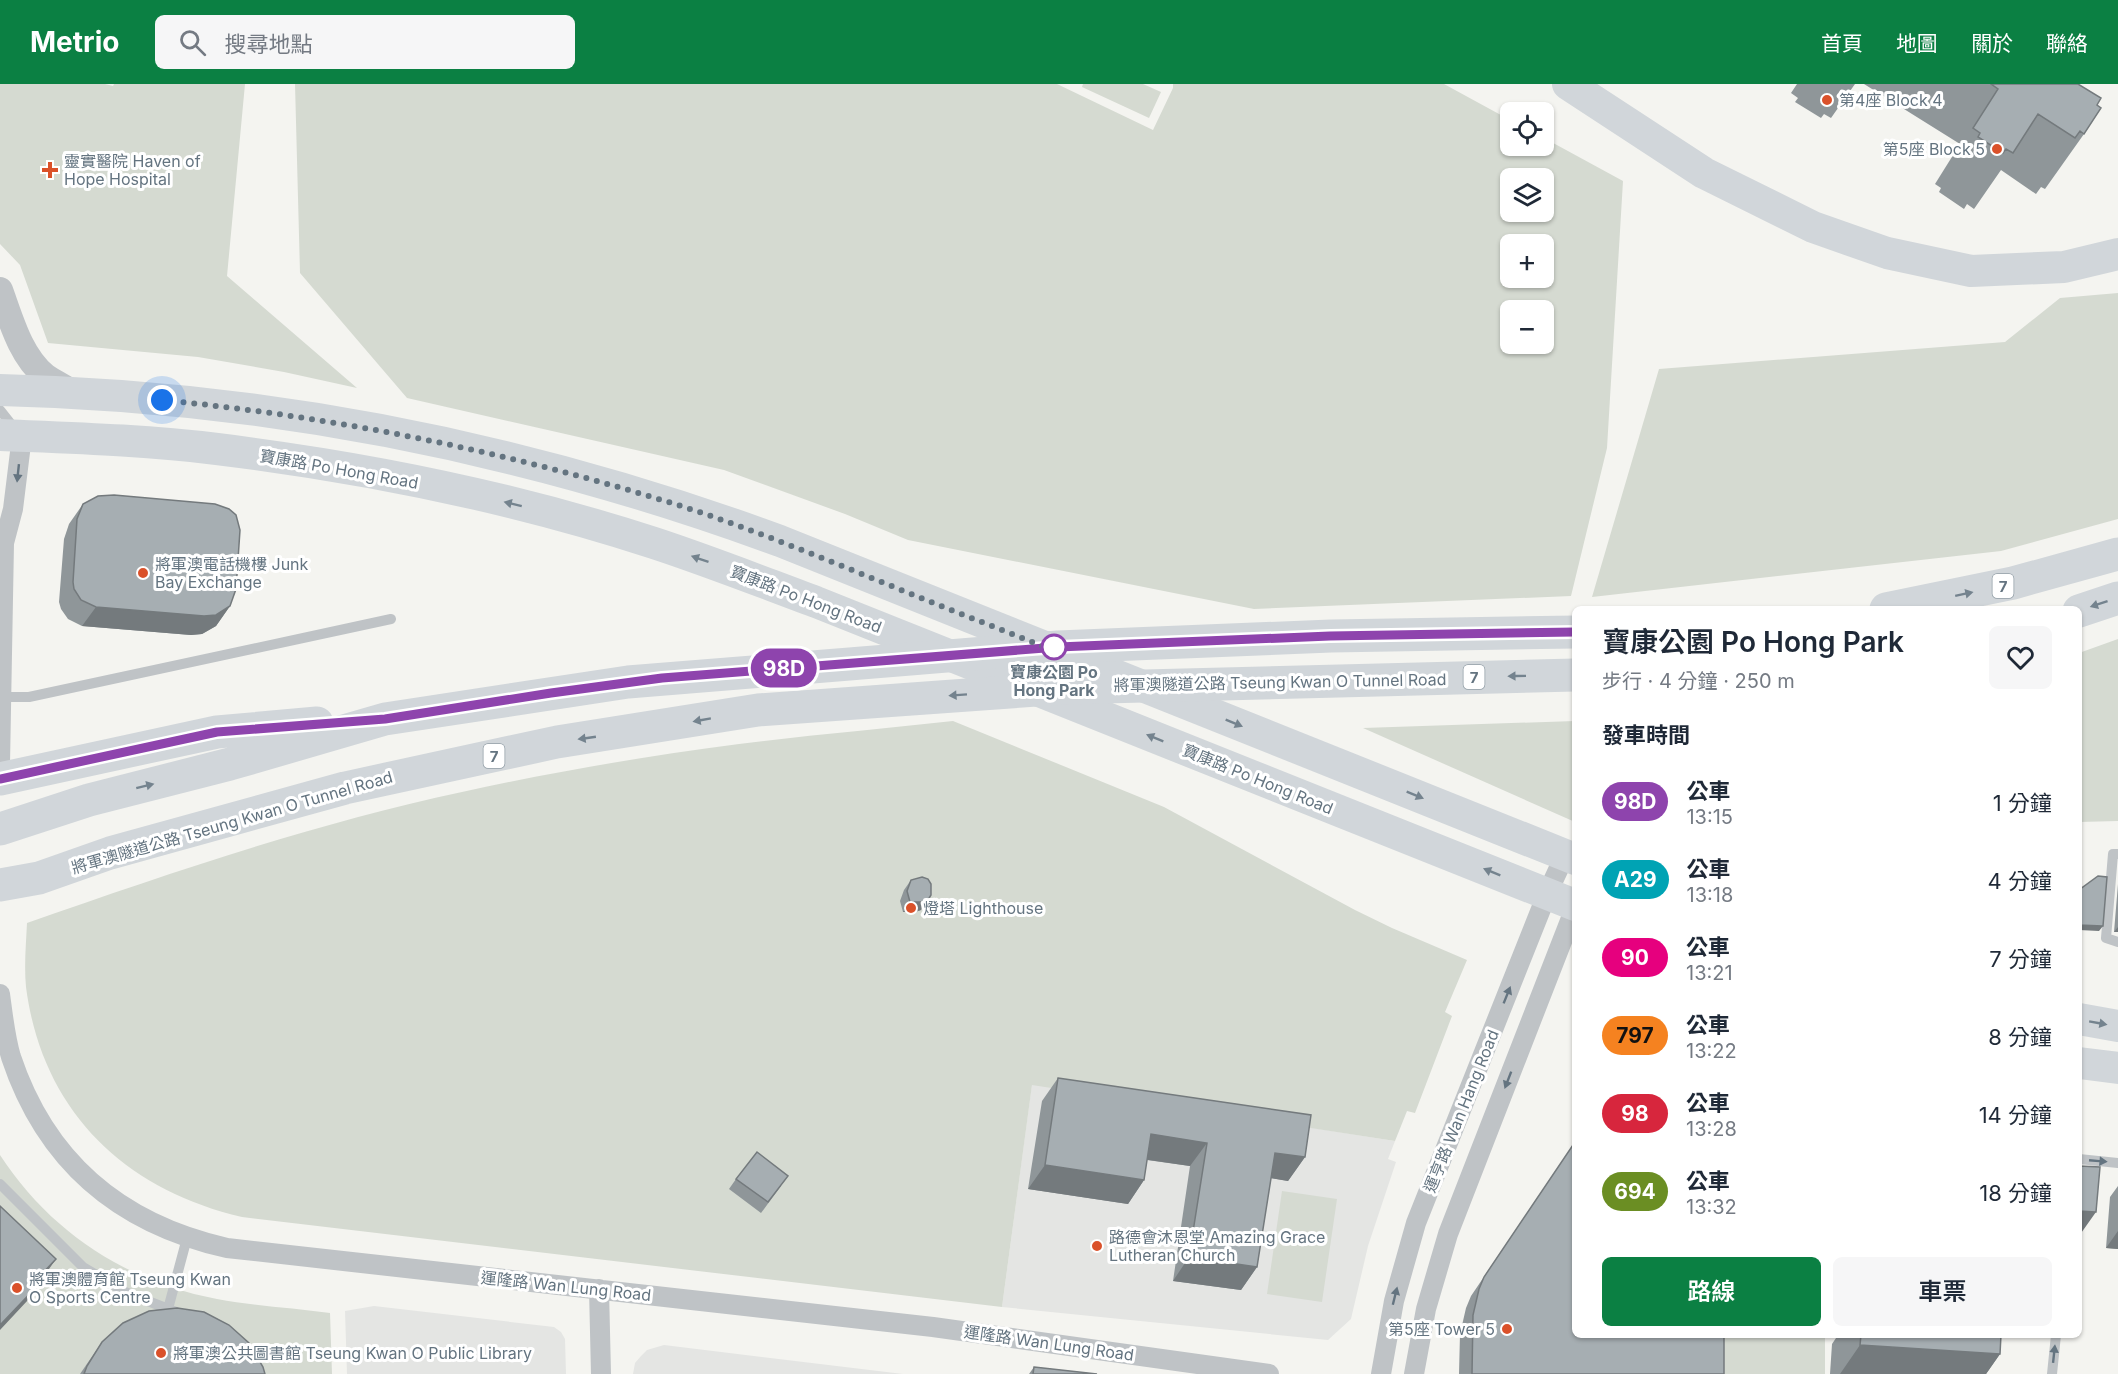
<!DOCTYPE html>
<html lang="zh-TW">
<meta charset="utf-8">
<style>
:root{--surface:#fff;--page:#f6f6f7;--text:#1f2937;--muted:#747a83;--accent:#0b8043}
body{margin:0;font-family:Inter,"Noto Sans TC",sans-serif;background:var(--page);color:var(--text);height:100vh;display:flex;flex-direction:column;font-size:22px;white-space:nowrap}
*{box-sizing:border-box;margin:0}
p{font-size:20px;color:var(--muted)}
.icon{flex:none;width:33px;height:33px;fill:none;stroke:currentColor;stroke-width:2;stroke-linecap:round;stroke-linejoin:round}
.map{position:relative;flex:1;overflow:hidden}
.sheet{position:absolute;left:1572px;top:522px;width:510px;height:732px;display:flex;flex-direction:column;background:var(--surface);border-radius:9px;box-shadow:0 2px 4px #0004}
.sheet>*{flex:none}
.badge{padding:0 12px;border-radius:20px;font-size:21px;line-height:39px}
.tools{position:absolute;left:1500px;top:18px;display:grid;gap:12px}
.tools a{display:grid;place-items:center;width:54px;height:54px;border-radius:9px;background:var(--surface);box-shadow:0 2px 4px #0004;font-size:30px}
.you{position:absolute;width:30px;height:30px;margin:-15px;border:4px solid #fff;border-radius:50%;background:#1a73e8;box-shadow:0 0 0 9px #1a73e833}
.map>.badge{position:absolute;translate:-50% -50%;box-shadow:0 0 0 3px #fff}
h2{padding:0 30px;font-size:22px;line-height:54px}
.round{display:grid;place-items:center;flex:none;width:63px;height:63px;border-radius:9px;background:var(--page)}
.headline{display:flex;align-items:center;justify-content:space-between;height:102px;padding:0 30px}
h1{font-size:28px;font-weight:600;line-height:45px}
.button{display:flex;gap:12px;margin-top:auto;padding:12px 30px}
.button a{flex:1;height:69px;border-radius:9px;background:var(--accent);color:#fff;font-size:24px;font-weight:600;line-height:69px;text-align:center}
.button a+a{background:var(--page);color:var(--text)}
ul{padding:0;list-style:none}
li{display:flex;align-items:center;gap:18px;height:78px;padding:0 30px}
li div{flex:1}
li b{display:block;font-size:22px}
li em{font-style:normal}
li .badge{min-width:66px;font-weight:700;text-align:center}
header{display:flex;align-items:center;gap:36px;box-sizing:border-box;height:84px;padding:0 30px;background:var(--accent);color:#fff}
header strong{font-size:28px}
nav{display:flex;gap:33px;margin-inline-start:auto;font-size:21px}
.search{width:420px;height:54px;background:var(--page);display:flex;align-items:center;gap:15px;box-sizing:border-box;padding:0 21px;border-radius:9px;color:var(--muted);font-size:22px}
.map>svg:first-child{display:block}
.built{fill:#e4e5e3}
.green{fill:#d5dad1;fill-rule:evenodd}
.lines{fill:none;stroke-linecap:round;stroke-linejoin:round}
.service{stroke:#bfc3c6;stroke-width:10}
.minor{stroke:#bfc3c6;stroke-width:20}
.tertiary{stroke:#bfc3c6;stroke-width:26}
.primary{stroke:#d1d6da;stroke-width:32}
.trunk{stroke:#d1d6da;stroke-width:33}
.wall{fill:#8f9699}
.shaded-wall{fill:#747a7d}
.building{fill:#a6aeb2;stroke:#747a7d;stroke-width:1.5}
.oneway{fill:#647480}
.oneway2{fill:#74838e}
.line-casing{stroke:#fff;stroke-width:14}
.line{stroke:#8e44ad;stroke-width:9}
.walk{stroke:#647480;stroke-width:6;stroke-dasharray:0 10.8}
.poi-dot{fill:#da512a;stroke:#fff;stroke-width:2}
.stop-dot{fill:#fff;stroke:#8e44ad;stroke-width:3}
.labels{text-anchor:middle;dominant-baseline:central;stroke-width:6;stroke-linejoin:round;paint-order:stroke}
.shield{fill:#fff;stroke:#929ea6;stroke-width:1.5}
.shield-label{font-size:15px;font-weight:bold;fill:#647480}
.poi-label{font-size:16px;fill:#647480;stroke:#fff;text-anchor:start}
.street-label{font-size:16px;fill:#647480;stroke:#fff}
.stop-label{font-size:16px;font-weight:bold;fill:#647480;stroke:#fff}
</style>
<header>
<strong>Metrio</strong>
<div class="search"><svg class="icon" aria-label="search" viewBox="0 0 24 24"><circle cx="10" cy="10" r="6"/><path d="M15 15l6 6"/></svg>搜尋地點</div>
<nav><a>首頁</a><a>地圖</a><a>關於</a><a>聯絡</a></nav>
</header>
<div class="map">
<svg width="2118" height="1290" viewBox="0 0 2118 1290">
<rect width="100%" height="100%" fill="#f4f4f0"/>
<path class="built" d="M1032 1000 1395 1057 1388 1075 1396 1078 1368 1162 1351 1235 1328 1256 1002 1223Z
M374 1222 554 1243 561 1248 565 1255 566 1290H347L345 1227Z
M664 1261 903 1290H633L635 1279 641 1272 647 1266Z"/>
<path class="green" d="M0 0H105L113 2 114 0H245L227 192 357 304 284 288 198 273 48 259 20 181 0 160Z
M295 0H1057L1153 46 1173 4V0H1444L1510 36V62H1544V54L1623 97 1607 364 1571 512 1254 525 908 456 845 430 724 386 407 314 300 189ZM1510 94H1544V128H1510ZM1510 160H1544V194H1510ZM1510 226H1544V260H1510Z
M1083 0H1143L1161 8 1149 34 1082 3Z
M2118 209V435L2001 467 1592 513 1659 285 2005 258 2060 214Z
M2118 555V737L2079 738V569Z
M953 637 1164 723 1355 826 1392 844 1467 876 1445 928 1452 932 1415 1029 1407 1027 1395 1057 1032 1001 1002 1223 242 1133C123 1105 42 1026 26 903 24 882 26 860 27 839 170 789 313 740 462 708 553 688 646 672 739 660 810 651 882 645 953 637Z
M1575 637V738L1363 644Z
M0 1071C50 1148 127 1198 217 1215 254 1222 293 1224 330 1229L332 1290H0Z
M1282 1107 1337 1115 1322 1218 1267 1210Z
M1711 1251H1825V1290H1711Z"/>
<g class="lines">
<path class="service" d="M0 326 15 345
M0 613H29L391 535
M2118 770H2113L2106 854 2118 858
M2079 1075 2118 1079
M0 1100 83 1183 125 1208 181 1230
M168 1225 187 1154
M2052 1290 2056 1251"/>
<path class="minor" d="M0 680 4 459 13 425 22 352
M0 910C3 932 5 953 11 973 46 1078 120 1140 227 1164L933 1243 1269 1290
M599 1205 601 1290
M1381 1290 1394 1217 1416 1139 1547 810 1565 771
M1414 1290 1426 1225 1448 1150 1575 824"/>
<path class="tertiary" d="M0 206C11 236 20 271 45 292 54 298 64 303 73 309"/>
<path class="primary" d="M1568 0 1704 89 1813 143 1887 169 1971 187 2064 183 2118 170
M0 306C267 312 530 365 780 457L1575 775
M0 351C72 354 145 356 217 365 364 383 513 413 654 459 709 477 762 498 816 518L1575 821
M2079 935 2118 942
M2079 979 2118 984"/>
<path class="trunk" d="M1886 525 2013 499 2118 470
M2079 527 2118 514
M0 695 217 648 317 639
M0 745 89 716 230 680 385 635 628 598 1058 563 1331 552 1575 548
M0 801 39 794 110 769 345 704 557 658 758 626 1065 604 1575 591"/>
</g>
<path class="wall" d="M1797 0H1855L1831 34 1824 30 1821 34 1795 18 1798 14 1791 9Z
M1864 0H2078L2097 21 2084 50 2045 105 2041 103 2036 110 2001 86 1974 125 1967 120 1964 125 1939 108 1941 104 1935 100 1960 60Z
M83 420 230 522 216 542 202 550 191 551 82 542 68 535 61 525 59 518 64 455 69 440Z
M911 796 921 826 915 828H903L900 817 904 806Z
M2118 800V848H2114Z
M1058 994 1305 1073 1288 1097 1271 1094 1257 1183 1241 1206 1173 1197 1190 1082 1147 1076 1144 1096 1128 1120 1028 1105 1042 1017Z
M1575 1058 1724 1290H1459L1460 1250 1466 1224 1471 1212Z
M736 1095 781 1102 761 1129 729 1105Z
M2118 1102V1165L2106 1164 2110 1113Z
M1838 1251H2001L2000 1270 1986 1290H1830L1832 1260Z
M102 1258 265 1290H80Z
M1034 1283 1097 1290H1029Z"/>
<path class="shaded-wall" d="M230 522 216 542 202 550 191 551 82 542 96 523Z
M931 811 921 826 915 828H903L910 818Z
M2079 841 2103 842 2099 847 2079 846Z
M2118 843V848H2114Z
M1151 1050 1207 1059 1190 1082 1135 1074Z
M1275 1069 1305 1073 1288 1097 1258 1092Z
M1045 1081 1144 1096 1128 1120 1028 1105Z
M2079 1127 2096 1128 2079 1152Z
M2118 1147V1165L2106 1164Z
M1189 1173 1257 1183 1241 1206 1173 1197Z
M56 1175 42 1195 25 1213 38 1194Z
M42 1197 28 1216 0 1246V1241Z
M1860 1261 2000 1270 1986 1290H1840Z"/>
<path class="building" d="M1991 0H2078L2101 14 2097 21 2101 24 2084 50 2080 47 2075 54 2038 30 2013 69 2006 65 2003 69 1978 53 1980 49 1973 44 1998 5Z
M114 411 215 420 229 425 236 431 240 446 236 505 230 522 216 531 204 532 96 523 81 516 74 505 73 498 77 435 83 420 98 412Z
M2098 792 2107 793 2103 842 2079 841V806Z
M922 793 928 795 931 800V811L928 816 922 818H910L907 807 911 796Z
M1058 994 1311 1031 1305 1073 1275 1069 1257 1183 1189 1173 1207 1059 1151 1050 1144 1096 1045 1081Z
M1575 1058V1251H1724V1290H1472L1473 1231 1479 1205 1484 1193Z
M757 1068 788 1092 768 1118 736 1095Z
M2079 1082 2100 1083 2096 1128 2079 1127Z
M0 1122 56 1175 38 1194 42 1197 0 1241Z
M177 1224 204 1228 229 1241 249 1259 263 1283 265 1290H84L87 1282 102 1258 123 1239 149 1227Z
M1861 1251H2001L2000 1270 1860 1261Z
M1034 1283 1097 1290H1033Z"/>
<defs><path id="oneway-solid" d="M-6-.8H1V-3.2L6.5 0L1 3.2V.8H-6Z" transform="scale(1.5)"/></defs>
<g class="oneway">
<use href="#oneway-solid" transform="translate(18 389) rotate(96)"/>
<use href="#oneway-solid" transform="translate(1507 911) rotate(-68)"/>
<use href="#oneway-solid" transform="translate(1508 996) rotate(111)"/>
<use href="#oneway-solid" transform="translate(2098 1077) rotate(5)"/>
<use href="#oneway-solid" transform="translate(1395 1212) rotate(-76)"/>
<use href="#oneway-solid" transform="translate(2054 1270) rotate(-84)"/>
</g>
<g class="oneway2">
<use href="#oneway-solid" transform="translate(513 420) rotate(-166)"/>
<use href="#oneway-solid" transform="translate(700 475) rotate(-161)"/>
<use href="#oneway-solid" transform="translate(1964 510) rotate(-12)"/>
<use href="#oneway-solid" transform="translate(2099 520) rotate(162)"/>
<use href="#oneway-solid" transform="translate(1517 592) rotate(179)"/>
<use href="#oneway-solid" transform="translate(958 611) rotate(176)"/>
<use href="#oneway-solid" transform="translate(702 636) rotate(170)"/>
<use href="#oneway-solid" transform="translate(1234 639) rotate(22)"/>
<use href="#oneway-solid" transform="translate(587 654) rotate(172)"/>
<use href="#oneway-solid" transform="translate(1155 654) rotate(-158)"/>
<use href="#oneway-solid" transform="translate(145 702) rotate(-14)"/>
<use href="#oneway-solid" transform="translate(1415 711) rotate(22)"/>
<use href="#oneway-solid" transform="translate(1492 788) rotate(-158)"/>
<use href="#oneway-solid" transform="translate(2098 939) rotate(10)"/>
</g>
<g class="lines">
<defs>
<path id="line" d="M0 695 217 648 385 635 551 609 662 594 1058 563 1330 552 1575 548"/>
</defs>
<use href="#line" class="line-casing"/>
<use href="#line" class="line"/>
<path class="walk" d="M162 316C333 333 500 366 665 417 727 436 787 460 847 484 913 511 979 537 1045 563H1054"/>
</g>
<g class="poi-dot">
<circle cx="1827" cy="16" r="6"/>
<circle cx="1997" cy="65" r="6"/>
<path d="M47 77h6v6h6v6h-6v6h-6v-6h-6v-6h6z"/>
<circle cx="143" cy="489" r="6"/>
<circle cx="911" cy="824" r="6"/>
<circle cx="1097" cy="1162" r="6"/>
<circle cx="17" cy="1204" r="6"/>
<circle cx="1507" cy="1245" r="6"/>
<circle cx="161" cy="1269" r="6"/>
</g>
<circle class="stop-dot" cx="1054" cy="563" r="12"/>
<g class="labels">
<g class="shield">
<rect x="1992.5" y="490" width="21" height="24" rx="4.5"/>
<rect x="1463.5" y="581" width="21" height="24" rx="4.5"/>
<rect x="483.5" y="660" width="21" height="24" rx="4.5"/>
</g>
<g class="shield-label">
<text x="2003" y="502">7</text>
<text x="1474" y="593">7</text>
<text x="494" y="672">7</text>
</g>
<g class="poi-label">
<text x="1839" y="16">第4座 Block 4</text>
<text x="1985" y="65" text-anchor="end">第5座 Block 5</text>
<text x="64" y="77">靈實醫院 Haven of<tspan x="64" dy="18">Hope Hospital</tspan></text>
<text x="155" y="480">將軍澳電話機樓 Junk<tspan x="155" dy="18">Bay Exchange</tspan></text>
<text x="923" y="824">燈塔 Lighthouse</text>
<text x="1109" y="1153">路德會沐恩堂 Amazing Grace<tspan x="1109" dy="18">Lutheran Church</tspan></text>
<text x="29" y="1195">將軍澳體育館 Tseung Kwan<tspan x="29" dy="18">O Sports Centre</tspan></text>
<text x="1495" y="1245" text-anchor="end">第5座 Tower 5</text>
<text x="173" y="1269">將軍澳公共圖書館 Tseung Kwan O Public Library</text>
</g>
<g class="street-label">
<text transform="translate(339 385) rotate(10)">寶康路 Po Hong Road</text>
<text transform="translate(806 515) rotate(21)">寶康路 Po Hong Road</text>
<text transform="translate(1280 598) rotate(-1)">將軍澳隧道公路 Tseung Kwan O Tunnel Road</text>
<text transform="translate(1258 695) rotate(22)">寶康路 Po Hong Road</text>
<text transform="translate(232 738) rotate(-16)">將軍澳隧道公路 Tseung Kwan O Tunnel Road</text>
<text transform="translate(1461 1027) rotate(-68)">運亨路 Wan Hang Road</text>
<text transform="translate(566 1202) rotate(6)">運隆路 Wan Lung Road</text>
<text transform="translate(1049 1259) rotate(8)">運隆路 Wan Lung Road</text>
</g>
<g class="stop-label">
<text x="1054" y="588">寶康公園 Po<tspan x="1054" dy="18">Hong Park</tspan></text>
</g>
</g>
</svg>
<div class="tools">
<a><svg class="icon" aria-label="locate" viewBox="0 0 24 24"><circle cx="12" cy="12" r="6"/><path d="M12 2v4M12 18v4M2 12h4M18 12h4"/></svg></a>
<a><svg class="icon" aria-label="layers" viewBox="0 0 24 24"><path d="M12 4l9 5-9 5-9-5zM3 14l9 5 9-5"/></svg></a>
<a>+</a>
<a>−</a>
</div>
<div class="you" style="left:162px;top:316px"></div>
<b class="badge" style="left:784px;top:584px;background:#8e44ad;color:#fff">98D</b>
<section class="sheet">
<div class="headline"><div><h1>寶康公園 Po Hong Park</h1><p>步行 · 4 分鐘 · 250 m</p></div><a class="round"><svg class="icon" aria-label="heart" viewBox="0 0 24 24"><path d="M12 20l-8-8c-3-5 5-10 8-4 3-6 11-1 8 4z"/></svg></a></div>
<h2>發車時間</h2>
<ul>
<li><span class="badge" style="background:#8e44ad;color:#fff">98D</span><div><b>公車</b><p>13:15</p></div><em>1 分鐘</em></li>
<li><span class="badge" style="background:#00a3b4;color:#fff">A29</span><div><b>公車</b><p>13:18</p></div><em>4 分鐘</em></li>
<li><span class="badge" style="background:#e6007e;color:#fff">90</span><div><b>公車</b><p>13:21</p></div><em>7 分鐘</em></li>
<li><span class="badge" style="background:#f58220;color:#111">797</span><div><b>公車</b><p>13:22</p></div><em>8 分鐘</em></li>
<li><span class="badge" style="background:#d7263d;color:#fff">98</span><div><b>公車</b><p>13:28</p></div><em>14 分鐘</em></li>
<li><span class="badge" style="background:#6b8e23;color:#fff">694</span><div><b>公車</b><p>13:32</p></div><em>18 分鐘</em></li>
</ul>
<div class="button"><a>路線</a><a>車票</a></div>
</section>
</div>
